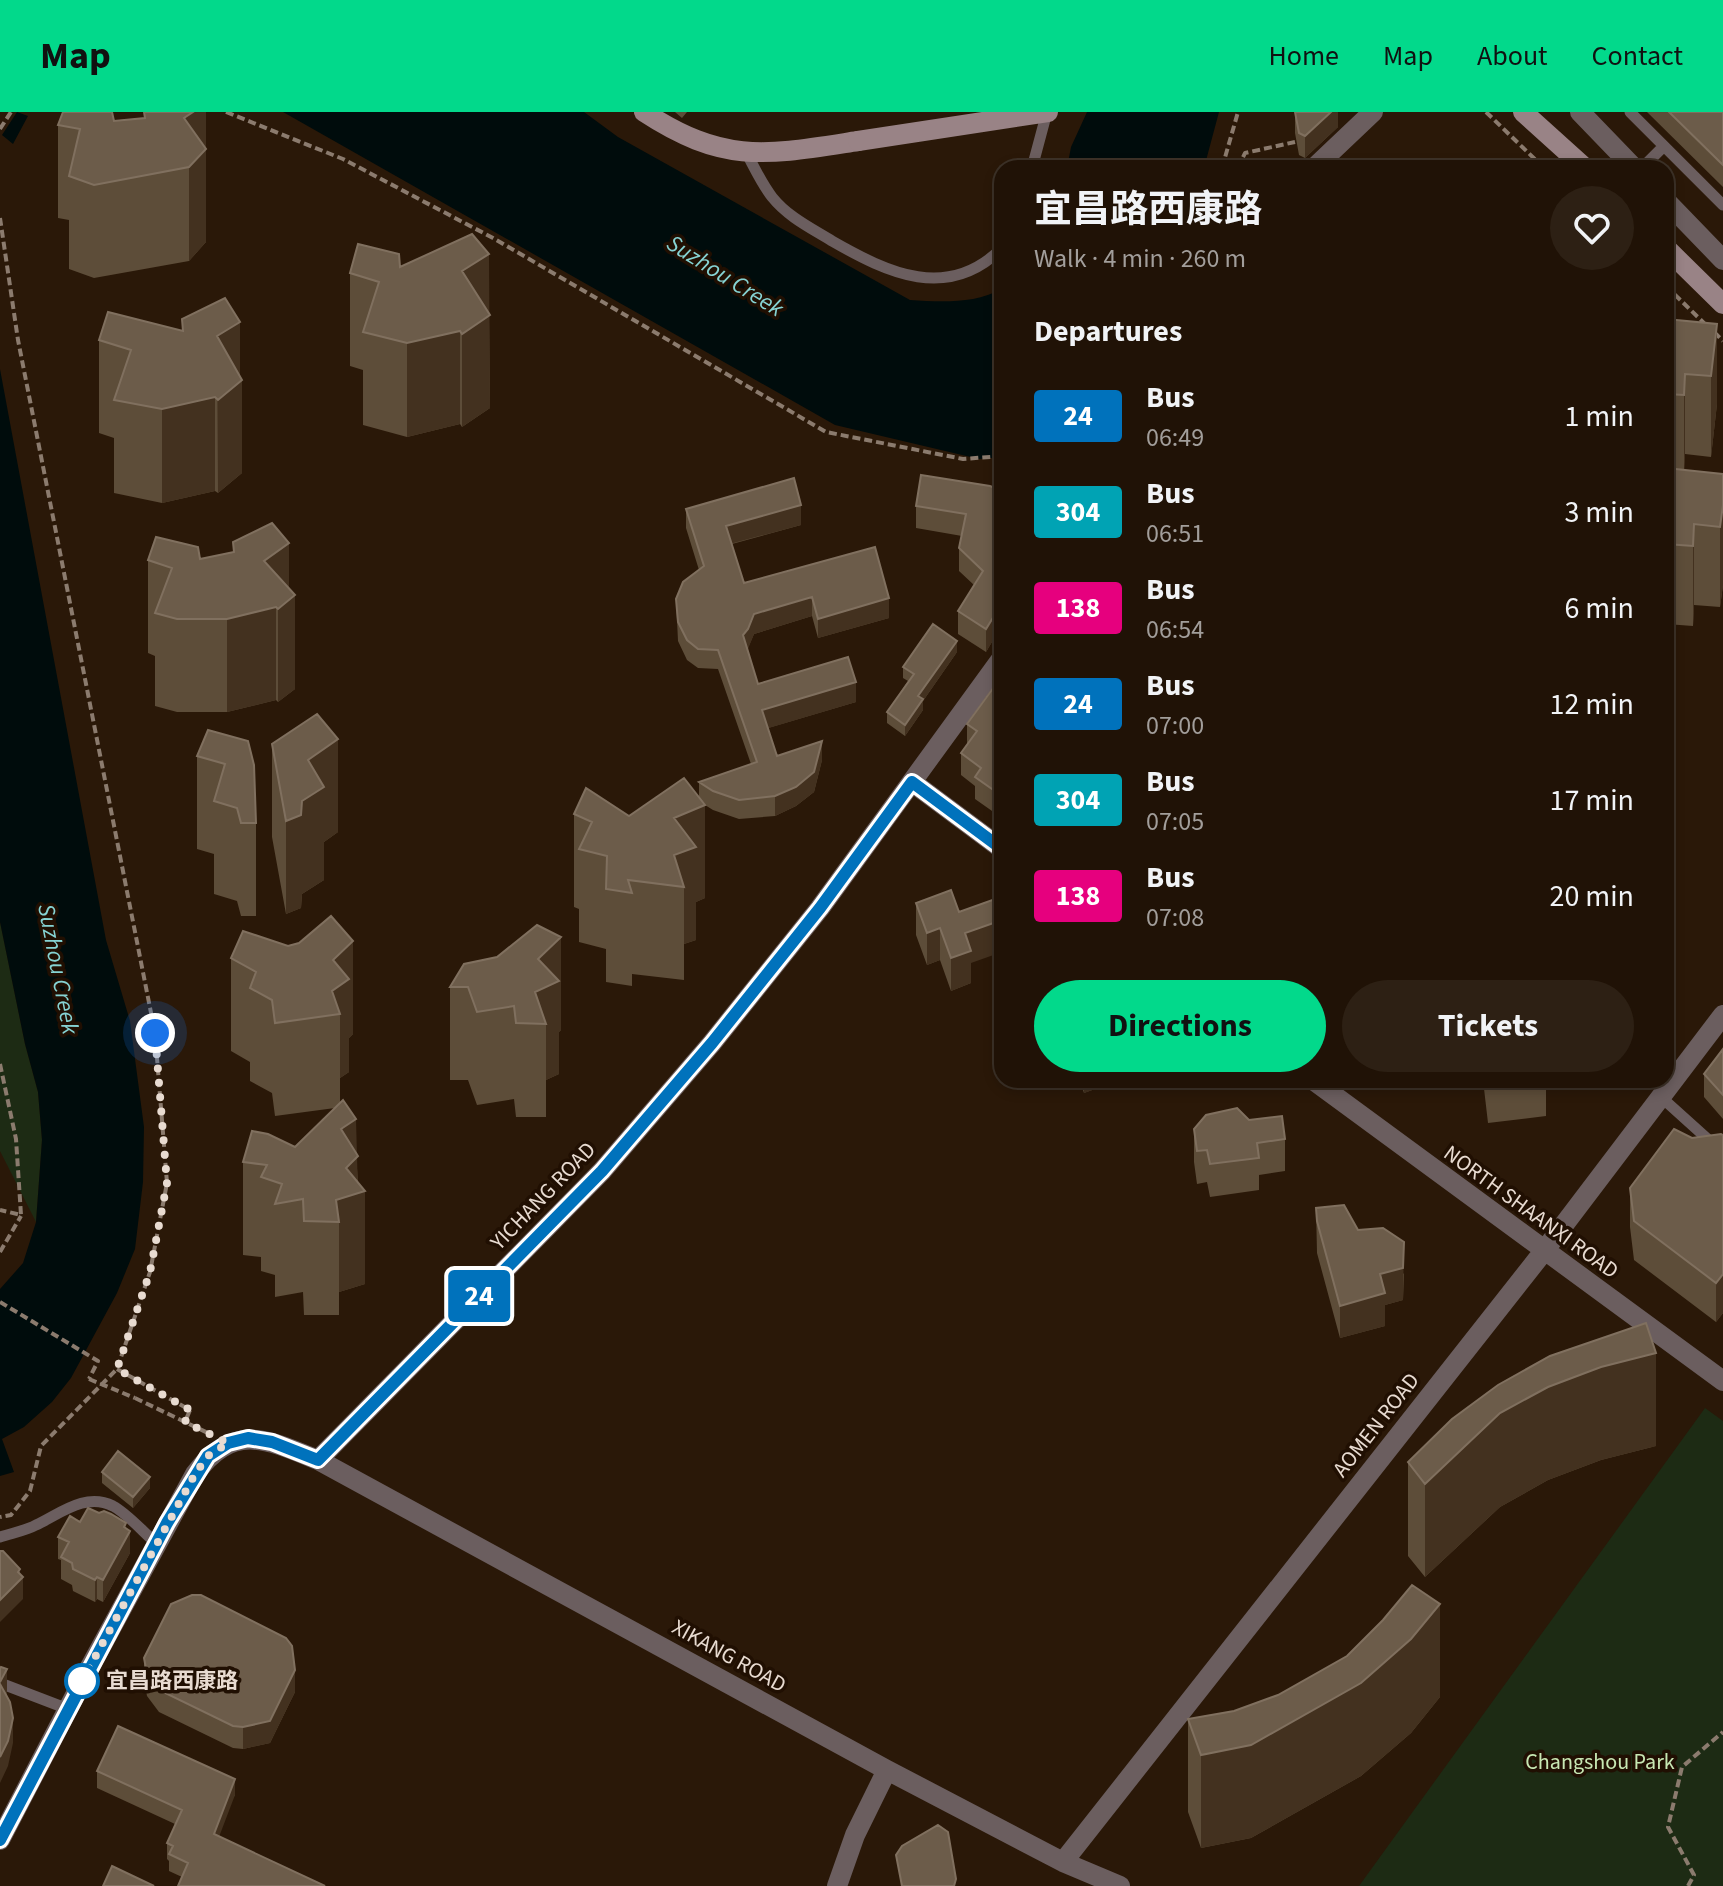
<!DOCTYPE html>
<meta charset="utf-8">
<style>
:root{--surface:#201206;--page:#2d2014;--text:#f1f3f6;--muted:#a29e9b;--line:#3d3228;--accent:#02d98b}
body{margin:0;font-family:"Source Sans 3","Noto Sans SC",sans-serif;background:var(--page);color:var(--text);height:100vh;display:flex;flex-direction:column;font-size:30px;white-space:nowrap}
*{box-sizing:border-box;margin:0}
p{font-size:26px;color:var(--muted)}
.icon{flex:none;width:44px;height:44px;fill:none;stroke:currentColor;stroke-width:2;stroke-linecap:round;stroke-linejoin:round}
.map{position:relative;flex:1;overflow:hidden}
.sheet{position:absolute;left:994px;top:48px;width:680px;height:928px;display:flex;flex-direction:column;background:var(--surface);border-radius:24px;box-shadow:0 4px 12px #0003,0 0 0 2px var(--line)}
.sheet>*{flex:none}
.badge{padding:0 16px;border-radius:6px;font-size:28px;line-height:52px}
.you{position:absolute;width:40px;height:40px;margin:-20px;border:6px solid #fff;border-radius:50%;background:#1a73e8;box-shadow:0 0 0 12px #1a73e833}
.map>.badge{position:absolute;translate:-50% -50%;box-shadow:0 0 0 4px #fff}
h2{padding:0 40px;font-size:30px;line-height:72px}
.round{display:grid;place-items:center;flex:none;width:84px;height:84px;border-radius:42px;background:var(--page)}
.summary{display:flex;align-items:center;justify-content:space-between;height:136px;padding:0 40px}
h1{font-size:38px;font-weight:700;line-height:60px}
.button{display:flex;gap:16px;margin-top:auto;padding:16px 40px}
.button a{flex:1;height:92px;border-radius:48px;background:var(--accent);color:#111;font-size:32px;font-weight:700;line-height:92px;text-align:center}
.button a+a{background:var(--page);color:var(--text)}
ul{padding:0;list-style:none}
li{display:flex;align-items:center;gap:24px;height:96px;padding:0 40px}
li div{flex:1}
li b{display:block;font-size:30px}
li em{font-style:normal}
li .badge{min-width:88px;font-weight:700;text-align:center}
header{display:flex;align-items:center;gap:48px;box-sizing:border-box;height:112px;padding:0 40px;background:var(--accent);color:#111}
header strong{font-size:38px}
nav{display:flex;gap:44px;margin-inline-start:auto;font-size:28px}
.map>svg:first-child{display:block}
.green{fill:#1d2b14}
.water{fill:#000c0c}
.lines{fill:none;stroke-linecap:round;stroke-linejoin:round}
.path{stroke:#8b7b6e;stroke-width:4;stroke-dasharray:8 4;stroke-linecap:butt}
.service{stroke:#6b5e5f;stroke-width:11}
.minor{stroke:#6b5e5f;stroke-width:20}
.secondary{stroke:#998386;stroke-width:20}
.path-bridge{stroke:#8b7b6e;stroke-width:4;stroke-dasharray:8 4;stroke-linecap:butt}
.secondary-bridge{stroke:#998386;stroke-width:20}
.wall{fill:#5d4d39}
.shaded-wall{fill:#43311f}
.building{fill:#6c5c4a;stroke:#80705f;stroke-width:2}
.line-casing{stroke:#fff;stroke-width:18}
.line{stroke:#0072bc;stroke-width:12}
.walk{stroke:#e8dbd1;stroke-width:8;stroke-dasharray:0 14.4}
.stop-dot{fill:#fff;stroke:#0072bc;stroke-width:4}
.labels{text-anchor:middle;dominant-baseline:central;stroke-width:7;stroke-linejoin:round;paint-order:stroke}
.street-label{font-size:22px;fill:#e8dbd1;stroke:#200f02}
.stop-label{font-size:22px;font-weight:bold;fill:#e8dbd1;stroke:#200f02;text-anchor:start}
.park-label{font-size:22px;fill:#c7e7b3;stroke:#200f02}
.water-label{font-size:24px;font-style:italic;fill:#86d3d3;stroke:#200f02}
</style>
<header>
<strong>Map</strong>
<nav><a>Home</a><a>Map</a><a>About</a><a>Contact</a></nav>
</header>
<div class="map">
<svg width="1723" height="1774" viewBox="0 0 1723 1774">
<rect width="100%" height="100%" fill="#2a1808"/>
<path class="green" d="M0 810 25 932 38 980 42 1028 36 1110 0 1039Z
M1705 1296 1723 1309V1774H1359Z"/>
<path class="water" d="M17 0 28 4 13 32 2 23Z
M283 0H584L618 25 910 188C941 190 974 192 1002 177V345L979 347 835 313Z
M1087 0H1219L1204 56H1067L1071 35Z
M0 257 106 828 130 909 144 1015 143 1070 135 1137 117 1181 71 1266 52 1290 24 1315 2 1327 14 1360 0 1364V1177L23 1151 36 1110 42 1028 38 980 25 932 0 810Z"/>
<g class="lines">
<path class="path" d="M226 0 343 47 493 126 826 320 963 347 1002 344
M1486 0 1544 56
M0 17 11 0
M1222 56 1238 0
M1238 56 1245 41 1295 30
M0 106 18 228 155 921 167 1071 150 1160 117 1257 41 1334 30 1379 11 1403 0 1405
M1666 174 1707 214
M1714 220 1723 229
M0 952 16 1027 21 1103 0 1098
M0 1140 21 1104
M0 1190 98 1249 89 1267
M117 1257 190 1298 185 1310
M135 1286 208 1321
M1688 1774 1694 1763 1668 1715 1682 1655 1723 1620"/>
<path class="service" d="M1630 0 1723 93
M747 42C755 57 762 72 772 85 788 105 811 116 832 129 888 161 948 190 1002 136
M1032 56 1047 0
M1642 56 1664 34
M1661 985 1723 1041
M0 1425C12 1421 25 1419 36 1413 60 1402 85 1380 113 1394 128 1402 143 1420 156 1431
M0 1571 68 1597"/>
<path class="minor" d="M1580 0 1634 56
M1314 56 1373 0
M1666 89 1723 148
M912 670 1002 737
M1313 968 1723 1269
M318 1348 602 1059 712 931 820 796 1002 546
M0 1728 84 1566 195 1362C233 1310 267 1327 318 1348L887 1658 1063 1750 1120 1774
M1063 1750 1544 1139 1723 903
M837 1774 855 1723 887 1658"/>
<path class="secondary" d="M644 0C725 53 767 43 858 29
M1523 0 1585 56
M1666 136 1723 192"/>
<path class="path-bridge" d="M89 1267 135 1286"/>
<path class="secondary-bridge" d="M858 29 1048 0"/>
</g>
<path class="wall" d="M144 0H206V130L189 149 94 166 69 157V108L58 106V13L144 6Z
M675 0H687L682 6Z
M1295 0H1338V15L1305 46 1299 43 1295 21Z
M1647 0H1723V75Z
M400 155 489 201 490 296 462 315 460 312 407 325 363 313V258L350 254V161Z
M182 207 240 265 242 361 218 381 215 379 162 391 114 381V326L99 321V228L182 218Z
M1666 207 1717 212V292L1711 345 1685 342 1684 358 1723 362V473L1720 495 1694 493 1693 514 1666 512Z
M1002 379V513L986 540 958 522V499L974 473 959 459V436L962 424 916 416V394Z
M686 397 801 413 732 432 744 471 875 435 889 506 818 526 812 504 754 522 747 538 758 572 856 590 768 616 777 644 822 648 814 680 796 694 775 704 739 707 713 698 705 693V786L696 790V828L684 832V868L632 862V874L606 870V837L579 830V797L574 795V702L629 704 699 685V670L751 652 718 557 698 556 687 548 678 529 676 487 699 458 686 416Z
M233 430 289 476 295 577 278 590 276 588 227 600H177L155 594V544L148 541V448L200 447 233 440Z
M957 540 923 589V598L905 624 887 611V600L908 569 903 566V555Z
M1002 564V706L975 687V674L961 663V641L967 633V612Z
M208 618 256 711V804H241L237 789 214 782V742L197 737V644Z
M272 632 338 720 324 730V768L302 782 301 796 286 802 272 725Z
M1666 702 1674 794V874L1666 875Z
M916 791 971 851V871L951 879 940 848 927 853 916 823Z
M299 831 353 922 349 926V960L340 966V991L356 1042 365 1172 339 1180V1203H304L303 1180 275 1185V1163L261 1159V1145L243 1143V1050L295 1035 335 996 275 1004 272 981 250 969V950L231 939V846Z
M464 852 561 918 559 920V962L546 968V1005H516L514 987 477 993 468 968H450V875Z
M1723 937V1007L1704 985V962Z
M1079 968H1117V969L1084 981Z
M1483 968H1546V1004L1488 1011Z
M1249 1008 1285 1027V1059L1259 1063V1078L1210 1085 1207 1070 1197 1072 1194 1050V1017Z
M1723 1023V1201L1716 1210 1634 1148 1630 1115V1076L1692 1026Z
M1316 1096 1358 1118 1404 1162 1403 1188 1385 1193V1214L1340 1226 1317 1141Z
M1656 1334 1601 1348 1548 1368 1500 1395 1425 1465 1408 1444V1350Z
M102 1360 150 1376 133 1396 102 1371Z
M126 1416 130 1441 103 1490 97 1487 95 1490 73 1479 72 1473 61 1467V1448L58 1447V1425Z
M144 1546 295 1580 270 1631 243 1637 233 1636 159 1600 147 1584 144 1568Z
M1440 1585 1411 1621 1361 1664 1251 1726 1201 1736 1188 1700V1607Z
M97 1659 235 1683 182 1765 169 1759V1749L167 1747V1731L175 1712 97 1676Z"/>
<path class="shaded-wall" d="M193 0H206V130L189 149V55L184 6Z
M1331 0H1338V15L1305 46V24Z
M489 142 490 296 462 315V159Z
M240 210V270L242 268V361L218 381 217 224Z
M1717 212V292L1711 345V264Z
M460 219V312L407 325V231Z
M1685 262V342L1684 364V283Z
M215 285V379L162 391V297Z
M801 393V413L726 433V414Z
M1723 393V473L1720 495V415Z
M1694 412V493L1693 514V434Z
M289 431V488L295 483V577L278 590V497L276 495V588L227 600V507L264 449Z
M812 485V504L754 522 748 537 743 543V523L754 502Z
M889 486V506L818 526V507Z
M1002 491V513L986 540V517Z
M957 529V540L923 589V598L905 624V613L918 584Z
M856 570V590L762 618V598Z
M338 627V720L324 730V768L302 782 301 796 286 802V709L302 689 308 648Z
M822 629V648L814 680 796 694 775 704V684Z
M705 693V786L696 790V828L684 832V775L674 774V706Z
M1002 808V840L971 851V871L951 879V846L965 821Z
M940 816V848L927 853V821Z
M561 825V918L559 920V962L546 968V912L535 880 538 847Z
M353 829V922L349 926V960L340 966V902L332 903 333 848Z
M1084 968H1117V969L1084 981Z
M356 1007 358 1081 365 1079V1172L339 1180V1110L336 1088 341 1017Z
M1404 1130 1403 1188 1385 1193V1214L1340 1226V1194L1380 1162Z
M1723 1162V1201L1716 1210V1171Z
M1656 1241V1334L1601 1348 1548 1368 1500 1395 1425 1465V1372L1500 1301 1548 1275 1601 1255Z
M150 1365V1376L133 1396V1385Z
M126 1411V1427L130 1419V1441L103 1490V1468Z
M20 1457V1467L23 1465V1487L0 1510V1488Z
M97 1465V1487L95 1490V1468Z
M1440 1492V1585L1411 1621 1361 1664 1251 1726 1201 1736V1643Z
M7 1557V1583L0 1595V1570Z
M295 1558V1580L270 1631 243 1637V1615Z
M13 1606V1631L8 1654 0 1671V1645Z
M235 1667V1683L214 1738V1722Z"/>
<path class="building" d="M63 0H112L114 9 145 6 144 0H193L184 6 206 37 189 55 94 73 69 64 80 17 58 13Z
M1295 0H1331L1305 24 1299 21Z
M1669 0H1723V53Z
M472 122 489 142 462 159 490 203 462 222 460 219 407 231 363 220 379 170 350 161 358 132 399 142 400 155Z
M225 186 240 210 217 224 242 268 218 288 215 285 162 297 114 288 131 238 99 228 108 200 183 219 182 207Z
M1666 207 1717 212 1711 264 1685 262 1684 283 1666 282Z
M1666 356 1723 362V393L1720 415 1694 412 1693 434 1666 432Z
M921 363 990 374 1002 379V491L986 517 958 499 983 459 959 436 966 402 916 394Z
M794 366 801 393 726 414 744 471 875 435 889 486 818 507 812 485 754 502 748 517 743 523 758 572 848 545 856 570 762 598 777 644 822 629 814 660 796 675 775 684 739 688 713 679 699 670 757 650 718 538 698 537 687 528 678 510 676 487 683 470 704 454 686 397Z
M272 411 289 431 264 449 295 483 278 497 276 495 227 507H177L155 501 172 456 148 448 156 425 198 435 200 447 234 440 233 430Z
M933 512 957 529 918 584 923 587 905 613 887 600 914 562 903 555Z
M1002 564V684L975 665 981 656 961 641 977 619 967 612Z
M317 602 338 627 308 648 324 675 302 689 301 703 286 709 272 632Z
M208 618 248 629 254 653 256 711H241L237 696 214 689 225 652 197 644Z
M684 666 705 693 674 706 696 735 674 743 684 775 628 768 632 781 606 777 607 744 579 737 592 710 574 702 586 676 629 704Z
M1666 702 1674 794 1666 795Z
M951 778 959 800 998 786 1002 798V808L965 821 971 839 951 846 940 816 927 821 916 791Z
M331 804 353 829 333 848 349 867 332 879 340 902 275 911 272 888 250 876 256 860 231 846 243 819 288 834 299 831Z
M537 813 561 825 538 847 559 869 535 880 546 912 516 911 514 894 477 900 468 875H450L464 852 497 845Z
M1723 937V983L1704 962Z
M343 988 356 1007 341 1017 358 1044 346 1056 365 1079 336 1088 339 1110 304 1109 303 1087 275 1092 282 1072 261 1065 267 1053 243 1050 252 1019 268 1022 295 1035Z
M1237 996 1249 1008 1282 1004 1285 1027 1257 1031 1259 1046 1210 1052 1207 1038 1197 1039 1194 1017 1206 1003Z
M1674 1017 1692 1026 1721 1022 1723 1023V1162L1716 1171 1634 1109 1630 1076Z
M1344 1093 1358 1118 1383 1116 1404 1130 1403 1156 1380 1162 1385 1181 1340 1194 1317 1109 1316 1096Z
M1646 1211 1656 1241 1601 1255 1548 1275 1500 1301 1425 1372 1408 1350 1452 1307 1498 1273 1550 1244Z
M118 1339 150 1365 133 1385 102 1360Z
M88 1396 99 1401 104 1399 111 1402 126 1411 124 1415 130 1419 103 1468 97 1465 95 1468 73 1457 72 1451 61 1445 69 1430 58 1425 70 1404 80 1410Z
M0 1439H3L20 1457 18 1460 23 1465 0 1488Z
M1412 1473 1440 1492 1411 1527 1361 1571 1251 1633 1201 1643 1188 1607 1234 1599 1278 1583 1347 1544 1383 1508Z
M192 1483H201L286 1526 292 1534 295 1558 270 1609 243 1615 233 1614 159 1578 147 1562 144 1546 171 1492Z
M1 1555 7 1557 0 1570V1556Z
M0 1572 10 1590 13 1606 8 1629 0 1645Z
M118 1614 235 1667 214 1722 325 1774H178L188 1751 169 1742 173 1734 167 1731 182 1698 97 1659Z
M938 1713 948 1720 956 1767 954 1774H902L896 1743 902 1734Z
M112 1754 154 1774H103Z"/>
<g class="lines">
<defs>
<path id="line" d="M0 1728 167 1411 208 1344 228 1331 248 1326 272 1330 318 1348 602 1059 712 931 820 796 912 670 1002 737"/>
</defs>
<use href="#line" class="line-casing"/>
<use href="#line" class="line"/>
<path class="walk" d="M82 1569 195 1362 208 1344 228 1331 185 1310 190 1298 117 1257 150 1160 167 1071 155 921"/>
</g>
<circle class="stop-dot" cx="82" cy="1569" r="16"/>
<g class="labels">
<g class="street-label">
<text transform="translate(543 1084) rotate(-46)">YICHANG ROAD</text>
<text transform="translate(1531 1100) rotate(36)">NORTH SHAANXI ROAD</text>
<text transform="translate(1376 1313) rotate(-52)">AOMEN ROAD</text>
<text transform="translate(729 1544) rotate(29)">XIKANG ROAD</text>
</g>
<g class="stop-label">
<text x="106" y="1569">宜昌路西康路</text>
</g>
<g class="park-label">
<text x="1600" y="1650">Changshou Park</text>
</g>
<g class="water-label">
<text transform="translate(725 164) rotate(32)">Suzhou Creek</text>
<text transform="translate(58 857) rotate(79)">Suzhou Creek</text>
</g>
</g>
</svg>
<div class="you" style="left:155px;top:921px"></div>
<b class="badge" style="left:479px;top:1184px;background:#0072bc;color:#fff">24</b>
<section class="sheet">
<div class="summary"><div><h1>宜昌路西康路</h1><p>Walk · 4 min · 260 m</p></div><a class="round"><svg class="icon" aria-label="heart" viewBox="0 0 24 24"><path d="M12 20l-8-8c-3-5 5-10 8-4 3-6 11-1 8 4z"/></svg></a></div>
<h2>Departures</h2>
<ul>
<li><span class="badge" style="background:#0072bc;color:#fff">24</span><div><b>Bus</b><p>06:49</p></div><em>1 min</em></li>
<li><span class="badge" style="background:#00a3b4;color:#fff">304</span><div><b>Bus</b><p>06:51</p></div><em>3 min</em></li>
<li><span class="badge" style="background:#e6007e;color:#fff">138</span><div><b>Bus</b><p>06:54</p></div><em>6 min</em></li>
<li><span class="badge" style="background:#0072bc;color:#fff">24</span><div><b>Bus</b><p>07:00</p></div><em>12 min</em></li>
<li><span class="badge" style="background:#00a3b4;color:#fff">304</span><div><b>Bus</b><p>07:05</p></div><em>17 min</em></li>
<li><span class="badge" style="background:#e6007e;color:#fff">138</span><div><b>Bus</b><p>07:08</p></div><em>20 min</em></li>
</ul>
<div class="button"><a>Directions</a><a>Tickets</a></div>
</section>
</div>
